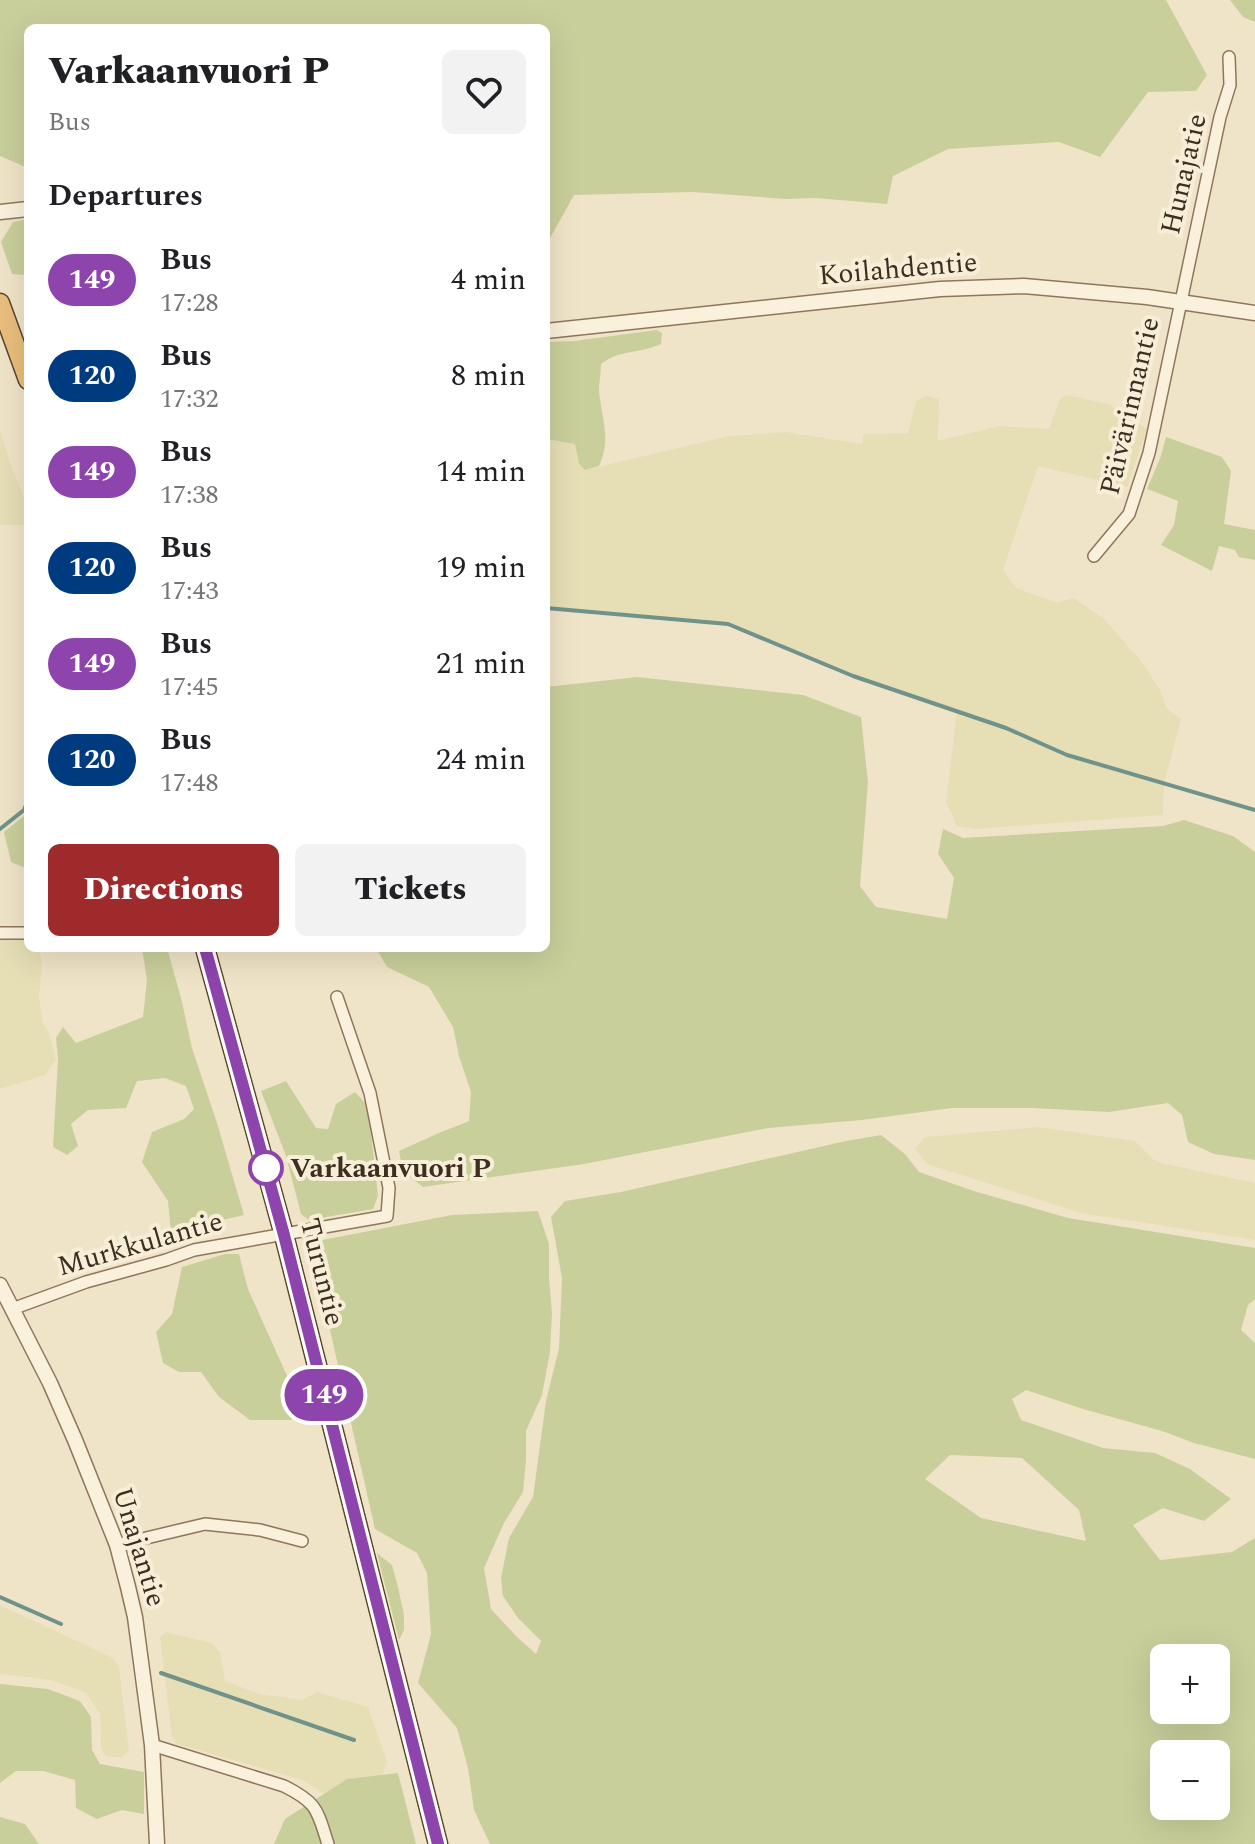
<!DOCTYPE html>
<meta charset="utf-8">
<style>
:root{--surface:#fff;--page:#f2f2f2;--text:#202124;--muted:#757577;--accent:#9e2a2b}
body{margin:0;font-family:Spectral,serif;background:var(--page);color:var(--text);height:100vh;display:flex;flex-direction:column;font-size:30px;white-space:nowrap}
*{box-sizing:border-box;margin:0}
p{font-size:26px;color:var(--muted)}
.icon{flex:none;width:44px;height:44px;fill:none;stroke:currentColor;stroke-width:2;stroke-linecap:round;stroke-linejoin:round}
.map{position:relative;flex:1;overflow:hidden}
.side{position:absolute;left:24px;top:24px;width:526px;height:928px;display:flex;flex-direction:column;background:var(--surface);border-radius:12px;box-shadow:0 8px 32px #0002}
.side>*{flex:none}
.badge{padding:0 16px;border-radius:26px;font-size:28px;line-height:52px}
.buttons{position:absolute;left:1150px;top:1644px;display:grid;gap:16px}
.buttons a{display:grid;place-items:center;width:80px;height:80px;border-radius:12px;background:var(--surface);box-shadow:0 8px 32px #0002;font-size:40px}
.map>.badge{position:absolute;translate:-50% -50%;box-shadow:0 0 0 4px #fff}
h2{padding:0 24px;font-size:30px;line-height:72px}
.round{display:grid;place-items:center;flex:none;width:84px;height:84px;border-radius:12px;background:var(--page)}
.summary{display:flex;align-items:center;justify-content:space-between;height:136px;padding:0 24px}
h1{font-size:38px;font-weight:800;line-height:60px}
.primary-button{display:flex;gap:16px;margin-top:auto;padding:16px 24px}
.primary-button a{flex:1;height:92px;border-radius:12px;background:var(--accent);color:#fff;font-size:32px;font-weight:800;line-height:92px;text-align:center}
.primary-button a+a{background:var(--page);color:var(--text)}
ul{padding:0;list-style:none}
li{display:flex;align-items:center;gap:24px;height:96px;padding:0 24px}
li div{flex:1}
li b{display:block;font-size:30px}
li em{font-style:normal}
li .badge{min-width:88px;font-weight:700;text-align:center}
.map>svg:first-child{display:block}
.farmland{fill:#e6deb5}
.green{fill:#c9cf9b;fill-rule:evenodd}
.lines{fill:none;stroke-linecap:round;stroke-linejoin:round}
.stream{stroke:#6f938a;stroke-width:4}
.minor-casing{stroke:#8d765c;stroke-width:14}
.tertiary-casing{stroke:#8d765c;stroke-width:17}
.trunk-casing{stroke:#5b4430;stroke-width:21}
.minor{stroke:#faf1dc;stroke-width:11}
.tertiary{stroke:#faf1dc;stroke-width:14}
.trunk{stroke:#eabe7c;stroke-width:18}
.line-casing{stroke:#fff;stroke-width:18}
.line{stroke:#8e44ad;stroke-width:12}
.stop-dot{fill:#fff;stroke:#8e44ad;stroke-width:4}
.labels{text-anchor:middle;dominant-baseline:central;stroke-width:8;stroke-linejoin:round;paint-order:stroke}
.street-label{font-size:28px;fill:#3d2e20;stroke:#f7eed8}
.stop-label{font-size:28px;font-weight:bold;fill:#3d2e20;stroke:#f7eed8;text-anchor:start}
</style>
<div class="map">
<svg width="1255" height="1844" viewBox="0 0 1255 1844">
<rect width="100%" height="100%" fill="#f0e4c8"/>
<path class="farmland" d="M1066 395 1108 404 1147 429 1127 487 1038 466 1003 570 1016 588 1057 603 1074 598 1104 619 1141 661 1160 690 1167 709 1181 719 1164 784 1163 815 975 829 957 826 946 802 957 711 853 676 728 624 546 608V439L575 444 579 464 585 470 729 436 786 432 862 444 864 434 908 433 916 401 926 396 939 399 938 441 1000 426 1049 429 1060 399Z
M0 429 11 466 28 507V522L24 525H0Z
M0 938 28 940V948H39L42 965 39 998 43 1024 48 1031 56 1059 45 1075 0 1089Z
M1038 1127 1135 1141 1156 1162 1255 1183V1240L1081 1213 927 1164 915 1149 925 1137Z
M0 1605 113 1658 119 1668 129 1751 121 1758 106 1756 101 1748 100 1714 86 1693 51 1680 0 1674Z
M166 1632 211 1643 220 1652 225 1681 259 1694 303 1700 317 1692 368 1707 387 1762 382 1775 347 1779 324 1794 303 1780 177 1744 172 1737 160 1637Z"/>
<path class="green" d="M0 0H1166L1207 75 1196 91 1148 92 1100 157 1059 142 948 149 893 176 887 204 815 198 786 199 693 192 574 195 549 240 546 294V28H28V168L0 156Z
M1230 0H1255V22L1243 17Z
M28 219V275L12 274 1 242 13 222Z
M657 330 662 333 661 344C640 354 620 349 601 364 601 373 599 382 599 390 601 417 612 439 599 466L585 470 579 464 575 444 546 439V342L574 341Z
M1166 437 1222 457 1231 471 1224 524 1255 530V560L1239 557 1235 550 1219 546 1212 571 1161 545 1174 525 1178 501 1147 489 1161 456Z
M637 677 803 695 861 717 868 782 860 886 876 907 947 919 954 878 938 854 943 829 963 838 1163 826 1184 820 1233 836 1255 852V1160L1214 1154 1188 1142 1182 1115 1168 1103 1109 1112 1032 1108H952L862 1120 768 1128 584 1164 423 1187 403 1172 399 1151 439 1133 469 1121 471 1092 459 1056 453 1027 429 987 387 967 376 948H546V687Z
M28 813V869L11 862 4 832Z
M142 948H167L181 998 192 1048 217 1123 244 1215 171 1232 168 1201 142 1162 152 1132 184 1119 194 1109 186 1086 165 1078 137 1081 126 1108 88 1110 71 1124 78 1146 67 1155 53 1147 58 1059 56 1038 63 1027 76 1043 143 1017 147 980Z
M286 1081 316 1128 328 1129 336 1104 355 1092 368 1106 378 1196 373 1209 309 1220 301 1214 286 1156 261 1091Z
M881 1135 905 1154 919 1172 974 1191 1068 1218 1255 1248V1299L1248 1305 1241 1330 1255 1343V1459L1194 1443 1162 1431 1083 1409 1026 1390 1012 1399 1021 1420 1103 1448 1155 1453 1190 1469 1231 1499 1204 1521 1163 1508 1133 1525 1160 1560 1232 1552 1255 1538V1844H490L474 1810 468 1768 457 1728 418 1683 431 1634 427 1573 417 1553 375 1529 323 1299 307 1243 452 1215 538 1211 549 1244V1277L552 1313 550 1352 542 1395 526 1431V1460L523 1492 504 1523 484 1568 491 1609 516 1636 536 1654 541 1641 518 1618 503 1596 501 1578 509 1538 533 1497 546 1401 559 1348 562 1278 551 1217 565 1201 621 1192 846 1141ZM950 1455 1022 1458 1079 1510 1086 1541 981 1518 925 1479ZM1164 1658H1216V1710H1164ZM1164 1754H1216V1806H1164Z
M225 1254H239L248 1289 301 1407 291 1420H250L219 1397 201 1372H179L163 1363 156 1332 172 1314 182 1267Z
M377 1553 392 1565 398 1587 404 1615V1630L399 1640Z
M0 1684 48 1689 80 1701 91 1717 92 1750 100 1764 144 1772V1814L122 1810 97 1819 76 1808 75 1780 43 1771H16L0 1783Z
M398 1773 416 1844H274L285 1819 347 1779Z
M0 1817 25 1824 39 1844H0Z"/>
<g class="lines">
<path class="stream" d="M546 608 728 624 853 676 1006 728 1067 755 1255 810
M0 829 24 810 28 800
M0 1597 61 1624
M161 1673 354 1740"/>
<defs>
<path id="minor" d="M1094 556 1129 514 1149 453 1220 117 1230 85 1229 57
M0 933H28
M12 1309 86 1282 166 1260 194 1250 387 1216 389 1188 370 1093 337 997
M117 1545 205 1524 260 1530 302 1541
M152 1745 284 1786C318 1803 317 1810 328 1844"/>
<path id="tertiary" d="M0 212 28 209
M546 331 940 289 1024 286 1147 297 1255 313
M0 1285 50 1383 75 1440 117 1545 128 1587 135 1617 152 1745 157 1844"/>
<path id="trunk" d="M0 303 28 380
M205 948 284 1235 438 1844"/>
</defs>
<use href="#minor" class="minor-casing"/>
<use href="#tertiary" class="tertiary-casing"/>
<use href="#trunk" class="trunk-casing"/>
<use href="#minor" class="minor"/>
<use href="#tertiary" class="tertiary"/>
<use href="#trunk" class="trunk"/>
</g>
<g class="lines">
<defs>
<path id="line" d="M205 948 284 1235 438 1844"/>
</defs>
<use href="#line" class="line-casing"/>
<use href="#line" class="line"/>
</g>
<circle class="stop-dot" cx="266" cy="1168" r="16"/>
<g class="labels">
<g class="street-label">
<text transform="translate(1184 174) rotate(-77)">Hunajatie</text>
<text transform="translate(898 269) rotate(-5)">Koilahdentie</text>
<text transform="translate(1130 406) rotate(-77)">Päivärinnantie</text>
<text transform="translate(140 1244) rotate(-16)">Murkkulantie</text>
<text transform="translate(322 1272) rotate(76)">Turuntie</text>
<text transform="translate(139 1547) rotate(73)">Unajantie</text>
</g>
<g class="stop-label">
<text x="290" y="1168">Varkaanvuori P</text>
</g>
</g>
</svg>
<div class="buttons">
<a>+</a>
<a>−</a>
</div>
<b class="badge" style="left:324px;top:1395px;background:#8e44ad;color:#fff">149</b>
<section class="side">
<div class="summary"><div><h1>Varkaanvuori P</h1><p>Bus</p></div><a class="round"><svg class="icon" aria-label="heart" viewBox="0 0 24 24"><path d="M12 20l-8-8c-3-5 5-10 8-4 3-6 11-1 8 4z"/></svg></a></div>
<h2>Departures</h2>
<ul>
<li><span class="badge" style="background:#8e44ad;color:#fff">149</span><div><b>Bus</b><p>17:28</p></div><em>4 min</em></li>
<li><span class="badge" style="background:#003b80;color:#fff">120</span><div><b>Bus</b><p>17:32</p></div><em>8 min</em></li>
<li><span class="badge" style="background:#8e44ad;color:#fff">149</span><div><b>Bus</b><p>17:38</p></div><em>14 min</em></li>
<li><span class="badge" style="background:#003b80;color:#fff">120</span><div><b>Bus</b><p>17:43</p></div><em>19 min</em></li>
<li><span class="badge" style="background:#8e44ad;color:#fff">149</span><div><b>Bus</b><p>17:45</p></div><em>21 min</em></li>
<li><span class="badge" style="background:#003b80;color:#fff">120</span><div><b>Bus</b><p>17:48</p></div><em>24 min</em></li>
</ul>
<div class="primary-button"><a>Directions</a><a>Tickets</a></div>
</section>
</div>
